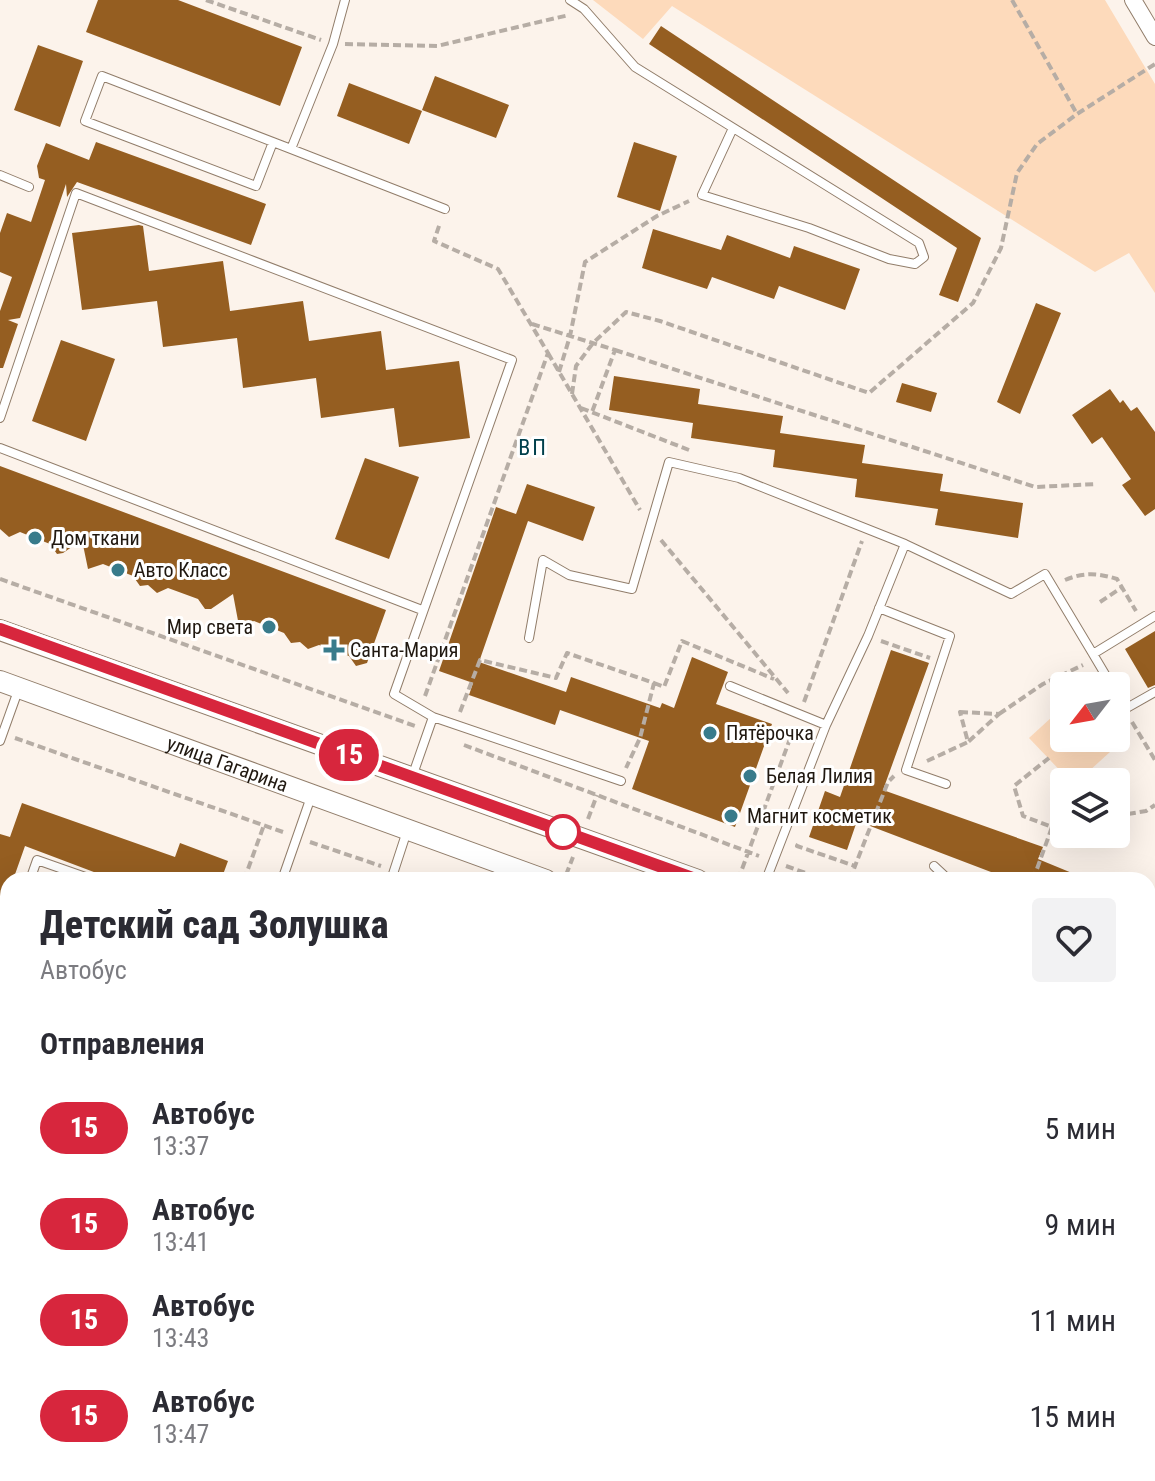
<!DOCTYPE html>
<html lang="ru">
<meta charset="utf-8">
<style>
:root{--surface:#fff;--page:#f2f2f3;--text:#2b2b33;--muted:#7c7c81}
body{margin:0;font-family:"Roboto Condensed",sans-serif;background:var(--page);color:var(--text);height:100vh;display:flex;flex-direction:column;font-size:30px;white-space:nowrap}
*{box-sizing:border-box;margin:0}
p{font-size:26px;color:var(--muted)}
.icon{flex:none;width:44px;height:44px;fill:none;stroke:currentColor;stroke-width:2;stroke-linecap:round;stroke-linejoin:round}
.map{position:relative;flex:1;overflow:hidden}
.side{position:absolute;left:0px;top:872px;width:1156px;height:610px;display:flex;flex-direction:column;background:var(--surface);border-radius:24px 24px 0 0;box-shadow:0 8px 32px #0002}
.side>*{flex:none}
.badge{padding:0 16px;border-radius:26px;font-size:28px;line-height:52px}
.needle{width:52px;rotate:239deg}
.buttons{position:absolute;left:1050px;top:672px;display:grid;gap:16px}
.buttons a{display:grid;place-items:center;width:80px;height:80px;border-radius:8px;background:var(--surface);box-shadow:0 8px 32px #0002;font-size:40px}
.map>.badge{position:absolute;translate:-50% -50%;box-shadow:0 0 0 4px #fff}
h2{padding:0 40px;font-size:30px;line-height:72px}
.round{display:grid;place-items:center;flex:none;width:84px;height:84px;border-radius:8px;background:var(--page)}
.headline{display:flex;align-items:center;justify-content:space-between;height:136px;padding:0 40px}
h1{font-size:38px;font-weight:800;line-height:60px}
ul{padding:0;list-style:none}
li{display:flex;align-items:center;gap:24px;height:96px;padding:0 40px}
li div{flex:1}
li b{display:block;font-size:30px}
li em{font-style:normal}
li .badge{min-width:88px;font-weight:700;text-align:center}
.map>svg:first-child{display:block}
.green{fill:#fddabb}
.building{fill:#955e21}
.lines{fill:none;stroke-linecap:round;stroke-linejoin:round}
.service-casing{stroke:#917d6a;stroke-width:10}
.minor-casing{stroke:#917d6a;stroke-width:18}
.tertiary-casing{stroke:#917d6a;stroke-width:22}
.path{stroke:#b6ada5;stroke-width:4;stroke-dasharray:8 4;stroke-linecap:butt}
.service{stroke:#fff;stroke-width:8}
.minor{stroke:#fff;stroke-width:16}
.tertiary{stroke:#fff;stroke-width:20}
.line-casing{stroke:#fff;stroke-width:18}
.line{stroke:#d7263d;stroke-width:12}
.poi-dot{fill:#387b8b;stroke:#fff;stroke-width:3}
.stop-dot{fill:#fff;stroke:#d7263d;stroke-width:4}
.labels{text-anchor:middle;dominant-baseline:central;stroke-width:6;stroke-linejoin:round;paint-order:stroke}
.poi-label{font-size:20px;fill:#201810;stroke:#fff;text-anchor:start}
.street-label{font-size:20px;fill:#201810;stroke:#fff}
.neighbourhood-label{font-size:22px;letter-spacing:2px;fill:#00404c;stroke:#fff}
</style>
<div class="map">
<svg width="1155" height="1481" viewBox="0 0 1155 1481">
<rect width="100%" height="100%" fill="#fcf3eb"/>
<path class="green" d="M593 0H1105L1155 84V293L1129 253 1095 272 672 6 643 39Z
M1064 706V738H1097L1110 752 1077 782H1071L1029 738Z"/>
<path class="building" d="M98 0H178L302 47 280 106 86 32Z
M661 26 981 238 958 302 939 295 957 248 649 44Z
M38 45 83 61 60 127 14 110Z
M435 76 509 105 496 138 422 110Z
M349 83 422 111 409 144 337 116Z
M96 142 266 204 251 245 77 182 67 197 66 184 20 318 8 320 18 324 3 368H0V311L12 277 0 272V233L7 213 31 222 45 180 39 178 37 166 46 143 89 160Z
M634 142 677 156 660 211 617 197Z
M139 225 143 226 149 271 223 261 230 311 303 301 309 341 381 331 386 370 459 361 470 438 399 447 394 408 321 418 316 378 243 388 237 338 163 347 157 301 82 310 72 233Z
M653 229 721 250 727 235 790 258 794 246 860 269 845 310 779 286 774 299 712 277 707 289 642 268Z
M1036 303 1061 313 1020 414 997 402Z
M61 340 115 359 86 441 32 421Z
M614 376 700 389 698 404 783 416 780 433 865 445 862 463 943 474 940 491 1023 503 1018 538 935 525 938 509 855 497 857 479 773 467 775 450 691 438 693 423 609 410Z
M902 383 937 393 931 412 896 402Z
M1110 389 1120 403 1123 400 1131 411 1137 407 1155 432V509L1145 516 1122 485 1131 479 1102 437 1092 444 1072 415Z
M365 458 419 477 389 559 335 539Z
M0 466 386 610 367 663 356 666 349 656 319 645 308 649 300 642 291 643 284 633 254 621 239 626 233 594 211 609H205L198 599 168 588 157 593 148 585 140 586 133 576 103 564 88 569 82 540 63 553 57 554 50 544 20 532 9 537 0 529Z
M527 484 595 507 583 541 528 521 479 662 566 692 571 677 660 708 662 703 674 708 692 657 728 672 716 704 772 724 735 827 632 789 649 741 560 710 555 725 469 695 473 683 439 671 496 507 516 514Z
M1155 631V685L1148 688 1125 649Z
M891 650 929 663 883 790 1043 847 1038 859 1089 880H1012L857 821 847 850 809 837 825 791 840 797Z
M22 803 175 857 180 843 228 861 221 880H115L25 846 13 880H8V893L2 909H0V834L10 837Z"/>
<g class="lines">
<defs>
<path id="service" d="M345 0 333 44 291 149 445 209
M570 0 584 9 635 67 919 243 924 257 915 264 889 259 809 228 702 195 733 128
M273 142 256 186 85 121 102 76 291 149
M0 175 29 187
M0 418 76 193 512 360 394 694 433 717 412 777
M0 448 422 610
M905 544 1011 594 1045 574 1093 654 1155 616
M879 608 950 636 906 770 946 784
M529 638 543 560 569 575 632 589 669 462 739 478 905 544 868 636 826 725 766 880
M1093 654 1112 686
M730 686 826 725
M1116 694 1125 709 1155 692
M433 717 621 781
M0 741 19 688
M934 866 949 880
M30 880 37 860 94 880
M282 880 312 794
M391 880 407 831
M496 880 501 864
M642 880 657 870
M0 962 8 940
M0 1013 8 1016
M1148 1310 1155 1312
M504 1474 513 1481
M11 1481 14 1474
M459 1481 461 1474
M928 1481 930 1474
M1017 1481 1022 1474"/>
<path id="minor" d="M1133 0 1155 37
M0 1079 8 1081
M318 1481 321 1474"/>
<g id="tertiary">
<path d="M0 630 698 880"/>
<path id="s1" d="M0 681 546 880"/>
<path d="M1148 1040 1155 1043"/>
<path d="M1148 1100 1155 1102"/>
<path d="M0 1451 8 1454"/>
<path d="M64 1474 84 1481"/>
</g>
</defs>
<use href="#service" class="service-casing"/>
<use href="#minor" class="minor-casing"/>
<use href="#tertiary" class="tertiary-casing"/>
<path class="path" d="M206 0 321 40
M1012 0 1077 114
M345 44 437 46 569 15
M532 324 615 350 592 412
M615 350 1035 487 1097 484
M548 353 640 510
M559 372 570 336 585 262 657 216 689 201
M572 394 576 366 593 343 626 312 660 321 869 393 973 303 1001 248 1017 173 1037 144 1077 114 1155 64
M581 408 689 450
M661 540 788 693
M0 579 415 726
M1065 580C1084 572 1098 573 1117 579L1136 611
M1100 602 1121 588
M881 641 930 658
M654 683 664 687 682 641 774 679
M425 696 548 353 498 269 434 241 440 223
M804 702 862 541
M460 712 480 660 556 678 567 653 654 683 640 738 626 768
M960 712 999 714 968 742Z
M999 714 1043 684 1083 665
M1132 722 1155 760
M15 738 283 832
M464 745 759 856
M927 761 968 742
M1064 774 1052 827 1064 825
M1116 816 1146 811 1155 805
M588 819 597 795
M310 842 381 866
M798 844 797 846 855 866 888 782 894 776
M786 866 825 880
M566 875 573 857
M408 876 421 880
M244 880 264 825
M738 880 794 728
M850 880 855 866
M1033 880 1052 827 1023 816 1014 786 1049 758
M1148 996 1155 999
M1148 1140 1155 1143
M897 1474 913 1480
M807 1481 809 1474
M1087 1481V1474"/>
<use href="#service" class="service"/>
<use href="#minor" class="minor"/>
<use href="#tertiary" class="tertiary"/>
</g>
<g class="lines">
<defs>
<path id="line" d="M0 629 698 880"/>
</defs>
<use href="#line" class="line-casing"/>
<use href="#line" class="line"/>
</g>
<g class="poi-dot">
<circle cx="35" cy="538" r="8"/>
<circle cx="118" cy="570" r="8"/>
<circle cx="269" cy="627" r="8"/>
<path d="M330 638h8v8h8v8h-8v8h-8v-8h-8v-8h8z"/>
<circle cx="710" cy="733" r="8"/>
<circle cx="750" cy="776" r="8"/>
<circle cx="731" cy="816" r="8"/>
</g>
<circle class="stop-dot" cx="563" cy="832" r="16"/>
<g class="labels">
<g class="poi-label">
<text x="51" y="538">Дом ткани</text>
<text x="134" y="570">Авто Класс</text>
<text x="253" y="627" text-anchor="end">Мир света</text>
<text x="350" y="650">Санта-Мария</text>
<text x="726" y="733">Пятёрочка</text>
<text x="766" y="776">Белая Лилия</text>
<text x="747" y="816">Магнит косметик</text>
</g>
<g class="street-label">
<text stroke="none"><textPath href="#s1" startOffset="242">улица Гагарина</textPath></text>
</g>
<g class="neighbourhood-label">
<text x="533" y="447">ВП</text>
</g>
</g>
</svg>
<div class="buttons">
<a><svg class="needle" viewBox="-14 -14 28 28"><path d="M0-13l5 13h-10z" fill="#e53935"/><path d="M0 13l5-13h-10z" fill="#7c7c81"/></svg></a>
<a><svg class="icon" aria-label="layers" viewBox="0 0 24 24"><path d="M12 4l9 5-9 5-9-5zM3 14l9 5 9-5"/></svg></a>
</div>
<b class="badge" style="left:349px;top:755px;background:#d7263d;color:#fff">15</b>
<section class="side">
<div class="headline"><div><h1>Детский сад Золушка</h1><p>Автобус</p></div><a class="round"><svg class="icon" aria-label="heart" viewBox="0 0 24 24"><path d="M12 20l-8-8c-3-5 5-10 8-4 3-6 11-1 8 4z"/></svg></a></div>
<h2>Отправления</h2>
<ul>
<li><span class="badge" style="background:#d7263d;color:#fff">15</span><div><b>Автобус</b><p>13:37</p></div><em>5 мин</em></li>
<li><span class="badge" style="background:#d7263d;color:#fff">15</span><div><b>Автобус</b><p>13:41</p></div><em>9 мин</em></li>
<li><span class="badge" style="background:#d7263d;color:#fff">15</span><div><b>Автобус</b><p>13:43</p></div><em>11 мин</em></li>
<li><span class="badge" style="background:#d7263d;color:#fff">15</span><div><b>Автобус</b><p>13:47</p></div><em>15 мин</em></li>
</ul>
</section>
</div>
